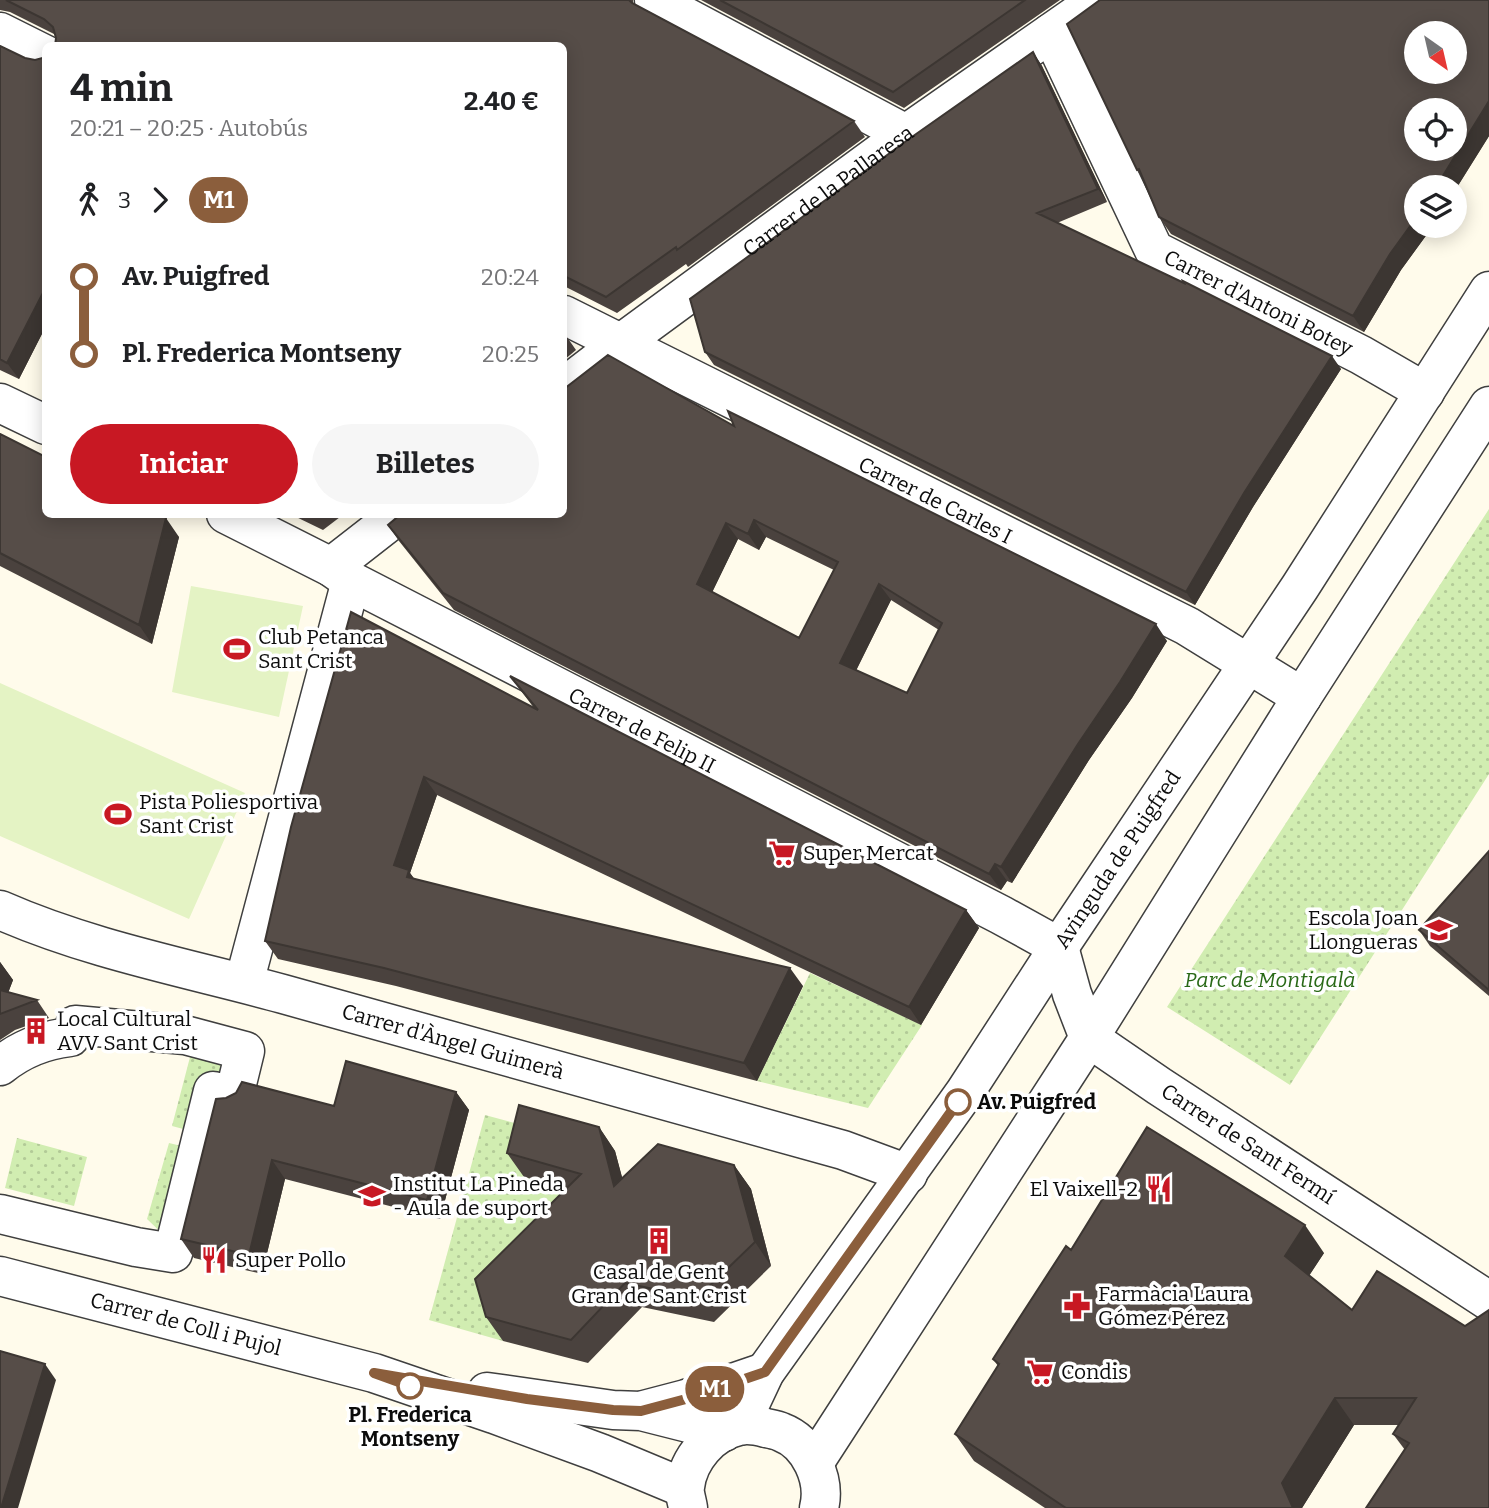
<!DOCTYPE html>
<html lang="es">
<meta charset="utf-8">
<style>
:root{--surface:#fff;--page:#f6f6f6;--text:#202124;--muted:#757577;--accent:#c81823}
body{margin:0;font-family:Bitter,serif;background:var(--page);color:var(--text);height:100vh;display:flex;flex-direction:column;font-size:26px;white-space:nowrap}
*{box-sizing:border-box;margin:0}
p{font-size:23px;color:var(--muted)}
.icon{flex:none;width:38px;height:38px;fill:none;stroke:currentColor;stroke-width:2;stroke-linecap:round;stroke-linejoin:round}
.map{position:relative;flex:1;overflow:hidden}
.panel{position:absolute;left:42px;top:42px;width:525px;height:476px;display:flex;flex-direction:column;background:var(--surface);border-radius:10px;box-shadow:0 4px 18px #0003}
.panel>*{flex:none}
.badge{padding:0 14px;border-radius:23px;font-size:24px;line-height:46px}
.needle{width:46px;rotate:146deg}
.controls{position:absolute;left:1404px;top:21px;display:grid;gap:14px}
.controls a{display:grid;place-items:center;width:63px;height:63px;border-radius:50%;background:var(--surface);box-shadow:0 4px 18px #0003;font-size:35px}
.map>.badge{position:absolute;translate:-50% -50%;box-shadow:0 0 0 4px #fff}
.legs{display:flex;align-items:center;gap:10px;height:77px;padding:0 28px;font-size:23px}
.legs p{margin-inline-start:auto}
.head{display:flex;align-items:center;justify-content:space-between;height:119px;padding:0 28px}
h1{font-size:38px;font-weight:700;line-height:52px}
.primary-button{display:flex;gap:14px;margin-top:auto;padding:14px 28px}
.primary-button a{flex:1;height:80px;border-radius:42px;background:var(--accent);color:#fff;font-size:28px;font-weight:700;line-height:80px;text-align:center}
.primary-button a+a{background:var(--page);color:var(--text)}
ul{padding:0 28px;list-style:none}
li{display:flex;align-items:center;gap:24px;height:77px;font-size:26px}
li i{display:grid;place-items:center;width:10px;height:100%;margin:0 9px;background:currentColor}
li i::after{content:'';width:18px;height:18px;margin:-9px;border:5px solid;border-radius:50%;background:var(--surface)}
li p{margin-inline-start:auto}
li:first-child i{background:linear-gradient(#0000 50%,currentColor 0)}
li:last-child i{background:linear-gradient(currentColor 50%,#0000 0)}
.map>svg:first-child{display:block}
.park{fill:url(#park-dots)}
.pitch{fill:#e4f3c4}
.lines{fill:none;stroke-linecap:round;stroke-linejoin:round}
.street-casing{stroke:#3f3f3f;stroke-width:41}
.street{stroke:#fff;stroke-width:38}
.wall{fill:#4a423e;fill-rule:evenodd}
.shaded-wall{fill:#3c3632}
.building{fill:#564d48;stroke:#3c3632;stroke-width:2;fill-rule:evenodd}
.line-1-casing{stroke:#fff;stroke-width:16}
.line-1{stroke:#8b5e3c;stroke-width:10}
.stop-1-dot{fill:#fff;stroke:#8b5e3c;stroke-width:3.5}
.labels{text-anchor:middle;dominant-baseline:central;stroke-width:7;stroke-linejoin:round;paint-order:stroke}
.street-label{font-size:21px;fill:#0c0c0c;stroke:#fff}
.poi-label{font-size:21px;fill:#0c0c0c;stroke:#fff;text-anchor:start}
.park-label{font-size:21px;font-style:italic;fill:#296917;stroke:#fff}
.stop-label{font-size:21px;font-weight:bold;fill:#0c0c0c;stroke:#fff;text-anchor:start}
</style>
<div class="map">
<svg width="1489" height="1508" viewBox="0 0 1489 1508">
<defs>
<pattern id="park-dots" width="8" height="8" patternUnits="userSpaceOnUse" patternTransform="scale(1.75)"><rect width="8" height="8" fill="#d1edb1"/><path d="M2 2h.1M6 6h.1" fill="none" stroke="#b2ca97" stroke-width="1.8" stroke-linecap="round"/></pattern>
</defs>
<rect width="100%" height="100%" fill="#fffbeb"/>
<path class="park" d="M1489 509V774L1290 1085 1167 1007Z
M810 973 922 1025 868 1108 757 1081Z
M195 1038 245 1051 202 1134 172 1126Z
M485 1115 536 1129 572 1190 492 1303 503 1341 429 1320Z
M17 1138 87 1157 74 1206 5 1188Z
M169 1143 198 1150 175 1246 147 1219Z"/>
<path class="pitch" d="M191 586 303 606 279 717 172 692Z
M0 683 245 793 189 919 0 836Z"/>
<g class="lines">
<defs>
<g id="street">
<path d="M654 0 906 134"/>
<path d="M0 32 46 55"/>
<path id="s1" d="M1051 33 1154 250 1361 355 1425 392"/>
<path id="s2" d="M564 315 1187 626 1302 697"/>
<path id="s3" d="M564 387 620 344 906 134 1098 0"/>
<path d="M0 403 46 425"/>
<path id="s4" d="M226 514 331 567 351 581 1001 915 1059 947"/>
<path d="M331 567 399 514"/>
<path id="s5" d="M0 910C91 950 188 968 283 994 469 1047 656 1098 843 1150L908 1174"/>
<path id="s6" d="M1059 947 1072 994 1089 1038 1159 1086 1489 1301"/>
<path d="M244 983 351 581"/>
<path d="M0 1066C21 1049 43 1040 70 1037L75 1025 185 1035 245 1051 234 1096 213 1091 173 1253 136 1247 0 1214"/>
<path id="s7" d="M0 1276 374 1373 494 1414 600 1453 684 1488"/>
<path d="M487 1392 613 1410 641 1411 724 1432"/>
<path d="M644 1410 686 1399 765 1372"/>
<path id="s8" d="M740 1425 765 1372 965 1092 1059 947 1300 587 1489 291"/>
<path d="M814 1463 1089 1038 1302 697 1489 406"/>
<path d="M688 1508C687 1501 684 1493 685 1487 688 1459 711 1432 739 1426 747 1424 758 1426 766 1428 771 1429 777 1430 781 1432 810 1443 826 1480 819 1508"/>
</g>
</defs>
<use href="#street" class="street-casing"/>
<use href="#street" class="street"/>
</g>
<path class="wall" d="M0 0H633V3L854 121 865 137 688 267 686 264 617 313 564 286V46L56 38V35L10 12 0 10Z
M701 0H1060L904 108Z
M1489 0V136L1454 192V187L1416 226H1433L1401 270 1364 332 1171 234 1159 217 1143 179 1137 170 1099 2Z
M0 46 25 58 35 60 46 57V326L19 379 0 370Z
M1033 52 1042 66 1107 202 1057 223 1341 369 1253 507 1195 605 714 365 705 352Z
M564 333 576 350 564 360Z
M734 426 1167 641 1132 698 1089 760 1012 883 1007 881 1001 890 454 610 399 541 388 525ZM766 537 834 570 799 638 712 592 738 539 759 550ZM891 600 939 630 907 693 856 670Z
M0 434 179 537 152 644 0 566Z
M290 514H344L323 530Z
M510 676 966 910 979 928 921 1025 437 795 410 873 415 880 803 986 757 1081 396 986 278 959 265 941 291 827 534 708Z
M1489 851V996L1430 946 1419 930Z
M0 962 13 980 8 993 37 1000 49 1018 15 1030 0 1040Z
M456 1092 469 1110 440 1219 285 1179 262 1274 194 1258 181 1239 334 1106Z
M599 1127 615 1151 622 1178 734 1165 751 1189 771 1266 714 1322 642 1307 588 1363 503 1341 486 1317 566 1189 524 1177 507 1153Z
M1071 1250 1324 1253 1309 1276 1352 1310 1465 1326 1489 1310 1405 1450 1393 1434 1399 1425H1354L1302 1508H1045L974 1461 955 1434 998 1366 993 1359Z"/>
<path class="shaded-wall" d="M1033 52 1042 66 1107 202 1098 189Z
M1489 101V136L1454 192V187H1436Z
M1416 218V226H1433L1401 270 1364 332 1353 316 1390 254Z
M46 287V326L19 379 7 363Z
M1332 356 1341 369 1253 507 1195 605 1186 592 1244 493Z
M166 518 179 537 152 644 139 625Z
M754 520 766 537 759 550 748 534Z
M726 523 738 539 708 601 697 584Z
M879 584 891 600 852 679 840 663Z
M1156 624 1167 641 1132 698 1089 760 1012 883 1001 867 1078 744Z
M424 777 437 795 410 873 421 888 419 896 394 865Z
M995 864 1007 881 1001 890 989 874Z
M966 910 979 928 921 1025 909 1007Z
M0 962 13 980 3 1006 0 1002Z
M790 968 803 986 757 1081 744 1063Z
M456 1092 469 1110 440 1219 427 1200Z
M599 1127 615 1151 631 1210 614 1186Z
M272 1160 285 1179 262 1274 249 1255Z
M734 1165 751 1189 771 1266 755 1242Z
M1305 1225 1324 1253 1304 1283 1285 1256Z
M45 1364 56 1380 18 1508H1Z
M1335 1398 1354 1425 1302 1508H1293L1282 1483Z"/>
<path class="building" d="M6 0H629L632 3 854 121 677 250 676 247 606 297 564 276V46H55L56 38 53 27 44 19Z
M720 0H1025L893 92Z
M1100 0H1489V101L1436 187H1416V218L1390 254 1353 316 1159 217 1139 169 1137 170 1067 24ZM1416 33H1454V72H1416ZM1416 110H1454V149H1416Z
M0 46 25 58 35 60 46 57V287L7 363 0 359Z
M1033 52 1098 189 1037 213 1184 283 1183 281 1332 356 1244 493 1186 592 705 352 690 299 909 139Z
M608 355 734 426 728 411 1156 624 1120 682 1078 744 1001 867 995 864 989 874 443 593 388 525 401 514H564V389ZM754 520 838 562 799 638 697 584 726 523 748 534ZM879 584 942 623 907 693 840 663Z
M0 434 46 457V514H159L166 518 139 625 0 553Z
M351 612 538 710 510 676 966 910 909 1007 424 777 394 865 409 870 407 877 527 907 790 968 744 1063 384 968 265 941 291 827Z
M1489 851V990L1419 930Z
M0 990 37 1000 0 1014Z
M346 1061 456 1092 427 1200 272 1160 249 1255 181 1239 216 1099 226 1098 236 1093 242 1082 334 1106Z
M519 1105 599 1127 614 1186 658 1144 734 1165 755 1242 697 1298 625 1283 571 1340 486 1317 475 1279 581 1174 507 1153Z
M1147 1127 1305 1225 1285 1256 1352 1310 1377 1271 1465 1326 1489 1310V1508H1366L1409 1443 1393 1434 1416 1398H1335L1282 1483 1293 1508H1066L955 1434 999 1364 993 1359 1018 1320 1066 1246 1071 1250Z
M0 1351 45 1364 1 1508H0Z"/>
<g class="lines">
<defs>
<path id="line-1" d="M410 1386 374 1373 527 1399 613 1410 641 1411 686 1399 765 1372 958 1102"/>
</defs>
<use href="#line-1" class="line-1-casing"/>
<use href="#line-1" class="line-1"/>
</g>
<defs>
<symbol id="stadium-bare" viewBox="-9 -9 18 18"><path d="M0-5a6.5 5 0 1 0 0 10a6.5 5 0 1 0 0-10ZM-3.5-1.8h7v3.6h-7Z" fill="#c81823" stroke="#fff" stroke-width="2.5" paint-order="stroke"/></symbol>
<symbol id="supermarket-bare" viewBox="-9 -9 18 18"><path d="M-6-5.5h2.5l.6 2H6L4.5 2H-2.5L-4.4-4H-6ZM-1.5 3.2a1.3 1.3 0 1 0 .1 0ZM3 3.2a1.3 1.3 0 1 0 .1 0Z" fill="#c81823" stroke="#fff" stroke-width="2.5" paint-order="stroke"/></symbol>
<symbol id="school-bare" viewBox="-9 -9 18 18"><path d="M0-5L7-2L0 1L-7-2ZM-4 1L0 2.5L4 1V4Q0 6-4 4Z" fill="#c81823" stroke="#fff" stroke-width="2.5" paint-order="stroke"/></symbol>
<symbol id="building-bare" viewBox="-9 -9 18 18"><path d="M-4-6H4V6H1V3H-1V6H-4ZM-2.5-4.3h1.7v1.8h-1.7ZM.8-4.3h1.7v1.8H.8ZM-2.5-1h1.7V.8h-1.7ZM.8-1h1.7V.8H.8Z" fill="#c81823" stroke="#fff" stroke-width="2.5" paint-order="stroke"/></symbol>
<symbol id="restaurant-bare" viewBox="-9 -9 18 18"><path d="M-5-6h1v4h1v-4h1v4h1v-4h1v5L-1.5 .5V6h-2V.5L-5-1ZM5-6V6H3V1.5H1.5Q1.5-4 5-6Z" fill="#c81823" stroke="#fff" stroke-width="2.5" paint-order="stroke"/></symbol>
<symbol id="pharmacy-bare" viewBox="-9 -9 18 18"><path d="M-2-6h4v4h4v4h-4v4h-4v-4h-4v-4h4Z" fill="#c81823" stroke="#fff" stroke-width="2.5" paint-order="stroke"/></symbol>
</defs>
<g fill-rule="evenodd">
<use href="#stadium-bare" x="218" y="630" width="38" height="38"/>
<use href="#stadium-bare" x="99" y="795" width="38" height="38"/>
<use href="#supermarket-bare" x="763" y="834" width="38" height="38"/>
<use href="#school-bare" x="1420" y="911" width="38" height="38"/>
<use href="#building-bare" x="17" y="1012" width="38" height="38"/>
<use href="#restaurant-bare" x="1140" y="1170" width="38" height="38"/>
<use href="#school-bare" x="353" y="1177" width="38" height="38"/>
<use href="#building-bare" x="640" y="1222" width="38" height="38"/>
<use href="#restaurant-bare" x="195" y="1241" width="38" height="38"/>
<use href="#pharmacy-bare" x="1058" y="1287" width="38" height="38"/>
<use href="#supermarket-bare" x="1021" y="1353" width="38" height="38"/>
</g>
<g class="stop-1-dot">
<circle cx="958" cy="1102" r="12"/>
<circle cx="410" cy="1386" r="12"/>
</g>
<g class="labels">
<g class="street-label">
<text stroke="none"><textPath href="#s3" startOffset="329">Carrer de la Pallaresa</textPath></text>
<text stroke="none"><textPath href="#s1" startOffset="357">Carrer d'Antoni Botey</textPath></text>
<text stroke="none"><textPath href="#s2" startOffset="415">Carrer de Carles I</textPath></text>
<text stroke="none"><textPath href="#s4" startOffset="469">Carrer de Felip II</textPath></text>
<text stroke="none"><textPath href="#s8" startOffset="681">Avinguda de Puigfred</textPath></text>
<text stroke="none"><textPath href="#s5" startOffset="472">Carrer d'Àngel Guimerà</textPath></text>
<text stroke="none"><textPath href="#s6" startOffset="287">Carrer de Sant Fermí</textPath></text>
<text stroke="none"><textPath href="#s7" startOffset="192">Carrer de Coll i Pujol</textPath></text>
</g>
<g class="poi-label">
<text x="258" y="637">Club Petanca<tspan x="258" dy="24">Sant Crist</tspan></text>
<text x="139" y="802">Pista Poliesportiva<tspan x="139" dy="24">Sant Crist</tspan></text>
<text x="803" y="853">Super Mercat</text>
<text x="1418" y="918" text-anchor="end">Escola Joan<tspan x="1418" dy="24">Llongueras</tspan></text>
<text x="57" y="1019">Local Cultural<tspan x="57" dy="24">AVV Sant Crist</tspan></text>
<text x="393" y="1184">Institut La Pineda<tspan x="393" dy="24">- Aula de suport</tspan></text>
<text x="1138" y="1189" text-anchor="end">El Vaixell-2</text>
<text x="235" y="1260">Super Pollo</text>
<text x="659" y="1272" text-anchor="middle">Casal de Gent<tspan x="659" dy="24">Gran de Sant Crist</tspan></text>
<text x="1098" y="1294">Farmàcia Laura<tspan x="1098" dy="24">Gómez Pérez</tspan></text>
<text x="1061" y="1372">Condis</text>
</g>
<g class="park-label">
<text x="1270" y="980">Parc de Montigalà</text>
</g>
<g class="stop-label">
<text x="977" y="1102">Av. Puigfred</text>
<text x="410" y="1415" text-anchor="middle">Pl. Frederica<tspan x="410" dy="24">Montseny</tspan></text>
</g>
</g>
</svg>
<div class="controls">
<a><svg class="needle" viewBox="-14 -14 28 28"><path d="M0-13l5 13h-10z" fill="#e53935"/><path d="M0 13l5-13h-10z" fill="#757577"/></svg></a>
<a><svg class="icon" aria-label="locate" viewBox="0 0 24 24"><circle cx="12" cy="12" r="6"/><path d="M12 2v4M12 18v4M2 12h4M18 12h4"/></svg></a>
<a><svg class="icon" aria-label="layers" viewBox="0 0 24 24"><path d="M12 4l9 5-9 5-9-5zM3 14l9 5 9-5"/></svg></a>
</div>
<b class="badge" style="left:715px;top:1389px;background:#8b5e3c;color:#fff">M1</b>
<section class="panel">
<div class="head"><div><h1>4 min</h1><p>20:21 – 20:25 · Autobús</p></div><b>2.40 €</b></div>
<div class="legs"><svg class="icon" aria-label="walk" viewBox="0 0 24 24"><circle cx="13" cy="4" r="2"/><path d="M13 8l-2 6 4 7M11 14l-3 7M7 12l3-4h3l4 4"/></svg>3<svg class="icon" aria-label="forward" viewBox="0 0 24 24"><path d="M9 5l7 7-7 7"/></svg><b class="badge" style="background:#8b5e3c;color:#fff">M1</b></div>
<ul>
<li><i style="color:#8b5e3c"></i><b>Av. Puigfred</b><p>20:24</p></li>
<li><i style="color:#8b5e3c"></i><b>Pl. Frederica Montseny</b><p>20:25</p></li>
</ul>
<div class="primary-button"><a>Iniciar</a><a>Billetes</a></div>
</section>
</div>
